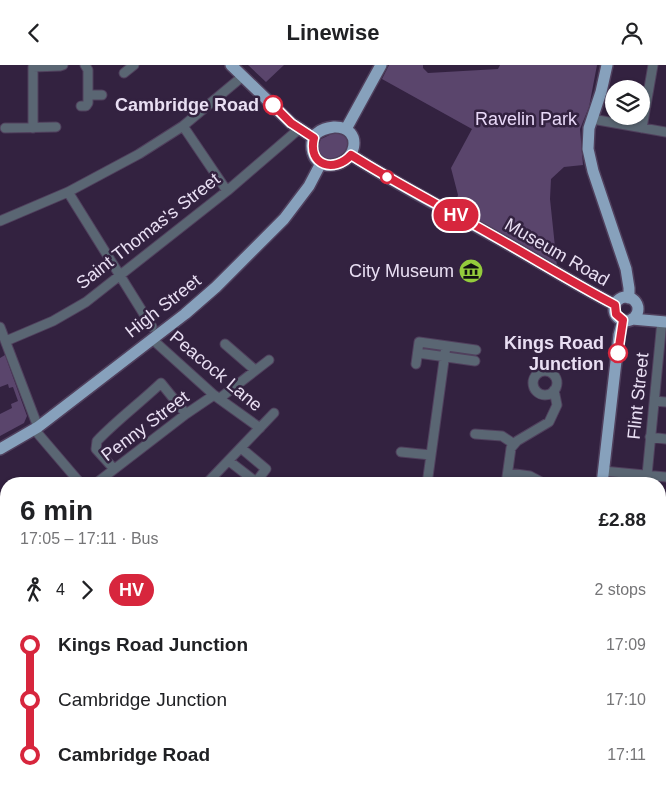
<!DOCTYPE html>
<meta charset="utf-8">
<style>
:root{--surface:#fff;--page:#f2f2f2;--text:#202124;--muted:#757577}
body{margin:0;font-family:Arial,sans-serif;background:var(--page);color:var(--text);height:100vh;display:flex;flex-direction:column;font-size:19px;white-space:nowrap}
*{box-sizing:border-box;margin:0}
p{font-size:16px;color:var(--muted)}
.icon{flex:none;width:28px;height:28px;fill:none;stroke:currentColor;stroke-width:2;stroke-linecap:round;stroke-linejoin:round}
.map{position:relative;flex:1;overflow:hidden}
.sheet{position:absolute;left:0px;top:412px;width:666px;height:316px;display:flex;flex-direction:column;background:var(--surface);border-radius:20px 20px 0 0;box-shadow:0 1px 4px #0004}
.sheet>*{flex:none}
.badge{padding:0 10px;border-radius:16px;font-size:18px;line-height:32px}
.fabs{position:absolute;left:605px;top:15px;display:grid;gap:10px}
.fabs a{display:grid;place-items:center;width:45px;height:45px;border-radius:50%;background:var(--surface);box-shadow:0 1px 4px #0004;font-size:25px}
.map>.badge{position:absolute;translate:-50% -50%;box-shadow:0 0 0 2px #fff}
.legs{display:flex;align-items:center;gap:8px;height:55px;padding:0 20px;font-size:16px}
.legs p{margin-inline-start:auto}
.overview{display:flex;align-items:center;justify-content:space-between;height:85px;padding:0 20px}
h1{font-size:28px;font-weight:800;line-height:38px}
ul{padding:0 20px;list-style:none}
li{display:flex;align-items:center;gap:18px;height:55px;font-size:19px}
li i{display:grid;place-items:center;width:8px;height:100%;margin:0 6px;background:currentColor}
li i::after{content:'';width:12px;height:12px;margin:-6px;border:4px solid;border-radius:50%;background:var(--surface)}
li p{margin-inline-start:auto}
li:first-child i{background:linear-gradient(#0000 50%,currentColor 0)}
li:last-child i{background:linear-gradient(currentColor 50%,#0000 0)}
header{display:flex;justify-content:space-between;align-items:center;height:65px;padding:0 20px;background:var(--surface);font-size:22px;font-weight:800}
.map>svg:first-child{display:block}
.green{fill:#5a456c}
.water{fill:#001615}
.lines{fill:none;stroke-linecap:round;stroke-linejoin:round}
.minor-casing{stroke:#50405d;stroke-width:11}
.major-casing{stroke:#50405d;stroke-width:14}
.minor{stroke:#5a6673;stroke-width:9}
.major{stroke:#87a1bc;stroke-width:11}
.line-1-casing{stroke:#fff;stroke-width:11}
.line-1{stroke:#d7263d;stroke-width:8}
.stop-1-dot{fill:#fff;stroke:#d7263d;stroke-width:2.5}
.labels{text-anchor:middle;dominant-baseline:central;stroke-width:5;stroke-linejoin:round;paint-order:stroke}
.stop-label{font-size:18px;font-weight:bold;fill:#e9dff3;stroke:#332240;text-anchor:end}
.park-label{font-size:18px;fill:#e9d9f8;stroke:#332240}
.street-label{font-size:18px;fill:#e9dff3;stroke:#332240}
.poi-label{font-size:18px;fill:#e9dff3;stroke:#332240;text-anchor:end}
</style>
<header><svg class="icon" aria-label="back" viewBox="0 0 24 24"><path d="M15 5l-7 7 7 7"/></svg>Linewise<svg class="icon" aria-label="person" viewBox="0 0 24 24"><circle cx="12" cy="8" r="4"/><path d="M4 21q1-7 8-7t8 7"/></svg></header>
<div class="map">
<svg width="666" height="728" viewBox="0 0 666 728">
<rect width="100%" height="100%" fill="#332240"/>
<path class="green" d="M248 0H284L266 17Z
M389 0H423V3L428 8 498 4 500 0H597L589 42 580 64 583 100 564 102 551 114 550 134 557 201 454 142 458 130 451 103 472 64 382 14Z
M336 67 346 70 351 81 343 94 326 95 319 88 318 81 321 74Z
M5 290 27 351 24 358 0 371V349L12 343 11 339 18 336 13 322 9 323 8 319 0 322V293Z
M6 481V603L0 600V485Z
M660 637 666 639V728H171L165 723 660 722Z"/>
<path class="water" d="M0 600 6 603V635L0 631Z
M0 661 6 669V722L61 723 67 728H0Z"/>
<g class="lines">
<defs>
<path id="minor" d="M124 8 134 0
M88 30H102
M81 41H86L88 38V5L85 0
M592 54 666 67
M183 61 227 126
M5 63 56 62
M33 63V2L60 1 63 0
M642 63 653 0
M68 127 152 262
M0 156 68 127 139 89 183 61 243 11
M0 262 38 362
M152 274 214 330 260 363
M6 276 53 256 86 237 227 126 299 64
M225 279 255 305
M418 288 475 296
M416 299 419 277 476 285
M533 318a12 12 0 1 1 24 0a12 12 0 1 1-24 0Z
M220 333 269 295
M655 336 666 337
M34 364 81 419
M475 369 502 371 514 379
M650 372 666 374
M401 387 431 390
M229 396 256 417 266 404 241 383
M114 404 96 384 97 376C117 355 140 338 161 318L186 349
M603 406 666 412
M508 408 530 411 545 419
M647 410 662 256
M95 419 186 349 214 330
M206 419 274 348
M427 419 446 281
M506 419 511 383 517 376 549 357 557 340 554 325
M660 449 666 450
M0 478 6 475
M660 495 666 497
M660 556 666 551
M497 722 502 728"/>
<path id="major" d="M231 0 291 58 314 73
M607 0 601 27 589 63 588 84 593 106 626 204 629 223V233
M334 62C365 61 358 103 326 100 312 98 308 79 316 69 321 64 327 63 334 62Z
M346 64 381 0
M351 90C398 120 447 145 495 172 535 194 574 219 615 240
M614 244a12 12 0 1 1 24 0a12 12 0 1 1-24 0Z
M632 254 666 257
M0 384 38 362 185 249 216 222 284 154 309 121 321 98
M602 419 619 270 623 255
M660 629 666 631
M399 728 403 722"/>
</defs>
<use href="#minor" class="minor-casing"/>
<use href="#major" class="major-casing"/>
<use href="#minor" class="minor"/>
<use href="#major" class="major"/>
</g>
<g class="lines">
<defs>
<path id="line-1" d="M273 40 291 58 314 73C307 101 335 108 351 90 397 119 445 143 492 170 533 193 573 218 615 240L616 249 623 255 618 288"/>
</defs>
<use href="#line-1" class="line-1-casing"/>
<use href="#line-1" class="line-1"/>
</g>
<defs>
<symbol id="museum-disc" viewBox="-11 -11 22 22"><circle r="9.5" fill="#94cc3c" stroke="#332240"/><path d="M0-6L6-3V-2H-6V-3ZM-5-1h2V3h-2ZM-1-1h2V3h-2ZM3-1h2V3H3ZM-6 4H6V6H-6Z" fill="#111"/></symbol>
</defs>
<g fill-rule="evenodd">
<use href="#museum-disc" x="457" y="192" width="28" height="28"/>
</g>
<g class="stop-1-dot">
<circle cx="273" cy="40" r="9"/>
<circle cx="387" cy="112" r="6"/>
<circle cx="618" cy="288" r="9"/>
</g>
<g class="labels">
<g class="stop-label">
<text x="259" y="40">Cambridge Road</text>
<text x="604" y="278">Kings Road<tspan x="604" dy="21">Junction</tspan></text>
</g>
<g class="park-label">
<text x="526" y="54">Ravelin Park</text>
</g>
<g class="street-label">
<text transform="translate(148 166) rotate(-38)">Saint Thomas's Street</text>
<text transform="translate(557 187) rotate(30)">Museum Road</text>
<text transform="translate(163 241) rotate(-38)">High Street</text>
<text transform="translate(216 306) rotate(40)">Peacock Lane</text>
<text transform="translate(638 331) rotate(-84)">Flint Street</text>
<text transform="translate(145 361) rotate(-37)">Penny Street</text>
</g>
<g class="poi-label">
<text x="454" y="206">City Museum</text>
</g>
</g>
</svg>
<div class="fabs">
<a><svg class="icon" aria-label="layers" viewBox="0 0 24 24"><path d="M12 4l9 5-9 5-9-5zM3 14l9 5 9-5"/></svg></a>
</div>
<b class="badge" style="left:456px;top:150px;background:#d7263d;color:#fff">HV</b>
<section class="sheet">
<div class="overview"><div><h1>6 min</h1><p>17:05 – 17:11 · Bus</p></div><b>£2.88</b></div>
<div class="legs"><svg class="icon" aria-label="walk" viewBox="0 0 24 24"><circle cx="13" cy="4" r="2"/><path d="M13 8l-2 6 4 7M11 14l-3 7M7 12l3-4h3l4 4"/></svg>4<svg class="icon" aria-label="forward" viewBox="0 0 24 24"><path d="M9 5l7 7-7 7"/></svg><b class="badge" style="background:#d7263d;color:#fff">HV</b><p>2 stops</p></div>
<ul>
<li><i style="color:#d7263d"></i><b>Kings Road Junction</b><p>17:09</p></li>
<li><i style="color:#d7263d"></i><span>Cambridge Junction</span><p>17:10</p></li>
<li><i style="color:#d7263d"></i><b>Cambridge Road</b><p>17:11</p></li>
</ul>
</section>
</div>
